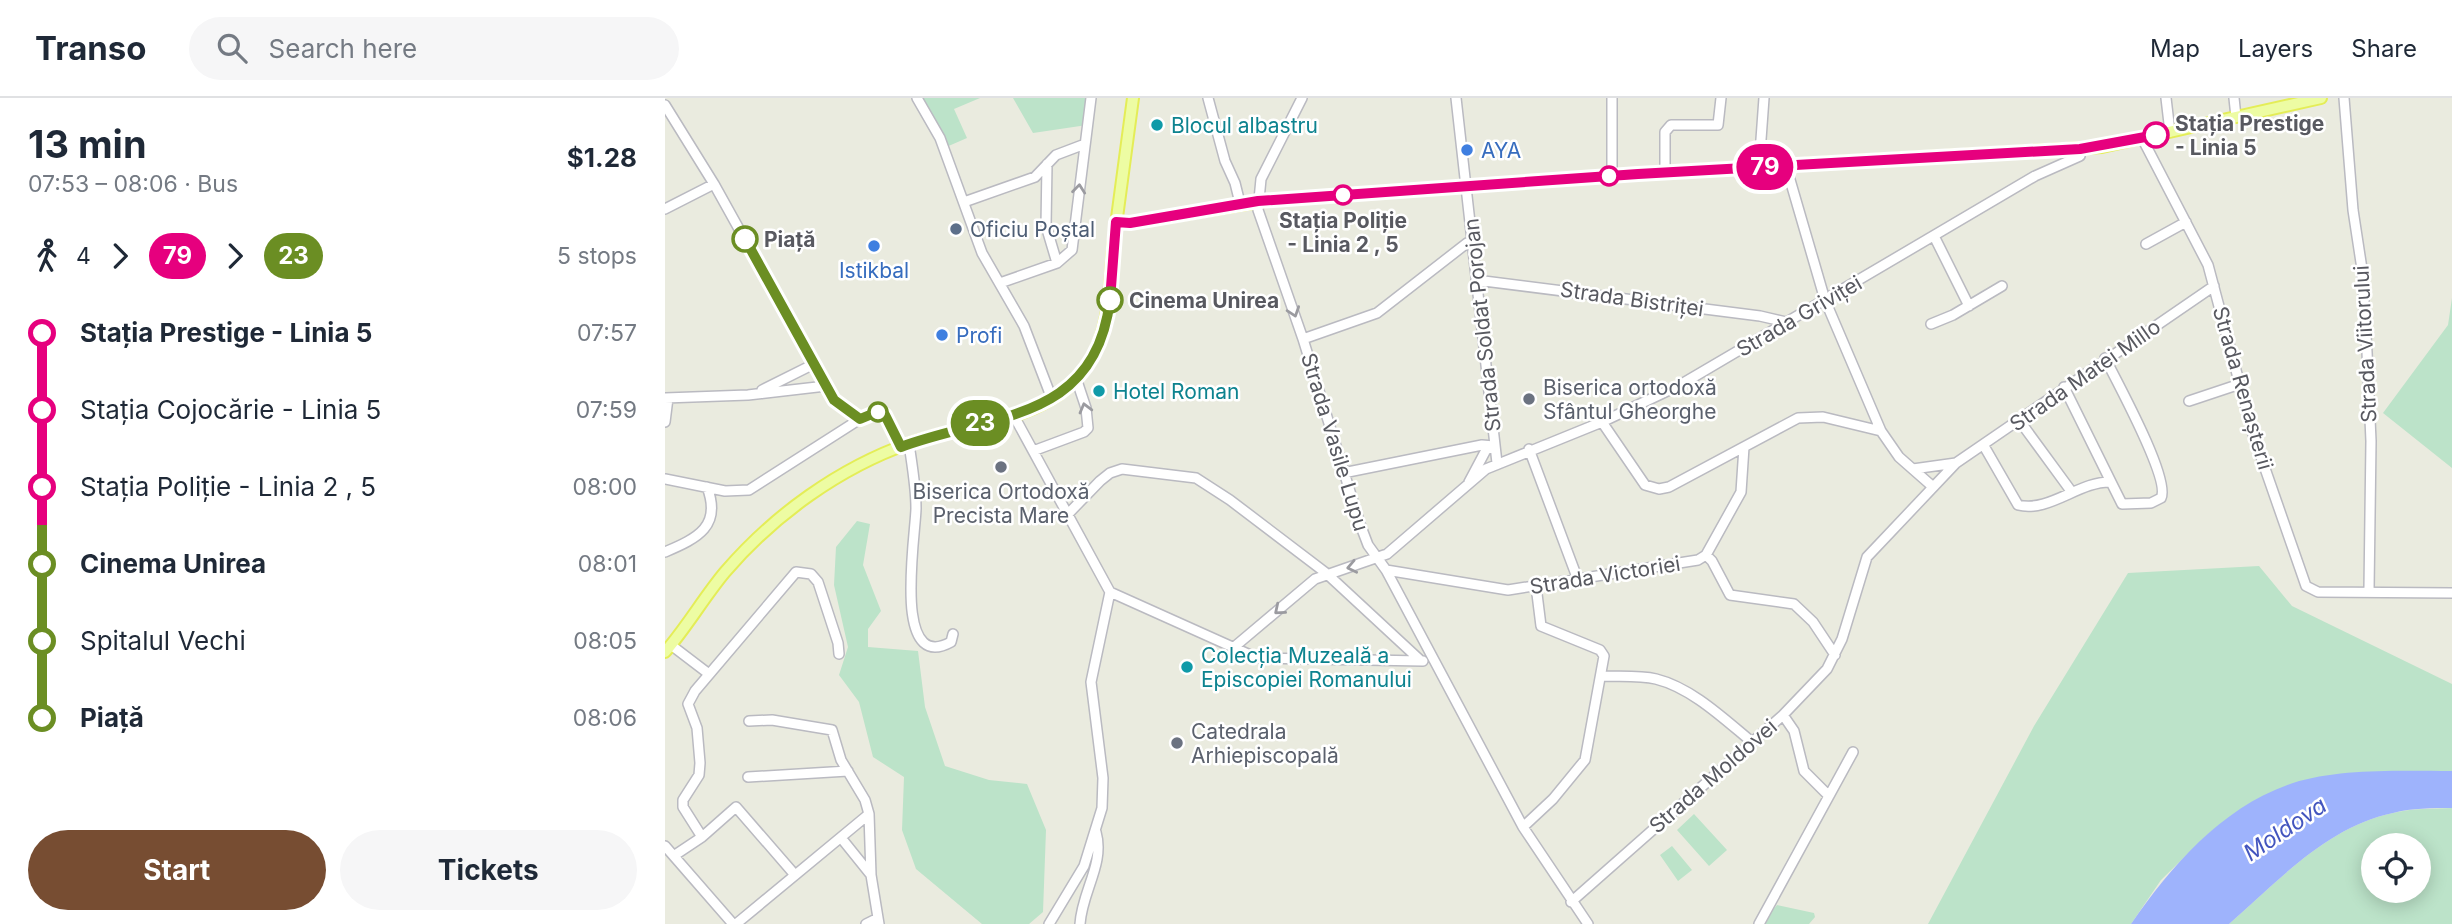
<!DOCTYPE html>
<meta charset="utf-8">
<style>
:root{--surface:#fff;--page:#f6f6f7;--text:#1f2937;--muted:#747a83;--line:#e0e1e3;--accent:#774d32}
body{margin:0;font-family:Inter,sans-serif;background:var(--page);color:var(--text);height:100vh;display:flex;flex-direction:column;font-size:26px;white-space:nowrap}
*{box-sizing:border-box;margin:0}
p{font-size:23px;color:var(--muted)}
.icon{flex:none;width:38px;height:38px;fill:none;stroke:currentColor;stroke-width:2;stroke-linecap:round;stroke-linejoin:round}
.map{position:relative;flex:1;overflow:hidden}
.side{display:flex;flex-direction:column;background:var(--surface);width:665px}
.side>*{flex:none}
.badge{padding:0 14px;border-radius:23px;font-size:24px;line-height:46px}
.tools{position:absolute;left:1696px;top:735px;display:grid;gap:14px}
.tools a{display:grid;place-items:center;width:70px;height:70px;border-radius:50%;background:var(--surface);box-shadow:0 4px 18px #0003;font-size:35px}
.map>.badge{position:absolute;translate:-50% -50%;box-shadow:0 0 0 4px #fff}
.legs{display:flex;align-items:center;gap:10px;height:77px;padding:0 28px;font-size:23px}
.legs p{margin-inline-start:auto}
.overview{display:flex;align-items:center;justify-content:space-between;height:119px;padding:0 28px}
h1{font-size:38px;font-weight:700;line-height:52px}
.cta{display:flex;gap:14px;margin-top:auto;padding:14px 28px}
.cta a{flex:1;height:80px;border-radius:42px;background:var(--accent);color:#fff;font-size:28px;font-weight:700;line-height:80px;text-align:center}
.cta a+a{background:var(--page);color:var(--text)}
ul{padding:0 28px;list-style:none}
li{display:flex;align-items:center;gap:24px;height:77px;font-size:26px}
li i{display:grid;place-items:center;width:10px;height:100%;margin:0 9px;background:currentColor}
li i::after{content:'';width:18px;height:18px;margin:-9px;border:5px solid;border-radius:50%;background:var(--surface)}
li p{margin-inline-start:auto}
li:first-child i{background:linear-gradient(#0000 50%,currentColor 0)}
li:last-child i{background:linear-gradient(currentColor 50%,#0000 0)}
header{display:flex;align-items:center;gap:42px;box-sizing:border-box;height:98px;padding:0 35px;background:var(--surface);border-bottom:2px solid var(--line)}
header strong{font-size:33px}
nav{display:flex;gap:38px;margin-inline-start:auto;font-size:24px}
.search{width:490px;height:63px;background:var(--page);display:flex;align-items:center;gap:18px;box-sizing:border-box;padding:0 24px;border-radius:38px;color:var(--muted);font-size:26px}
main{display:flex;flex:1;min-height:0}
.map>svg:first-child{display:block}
.green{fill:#bce3c9;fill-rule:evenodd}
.water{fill:#9eb3fc}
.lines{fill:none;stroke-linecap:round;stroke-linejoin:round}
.minor-casing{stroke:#babac1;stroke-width:12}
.major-casing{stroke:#e4ed57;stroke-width:14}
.minor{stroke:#fff;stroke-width:9}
.major{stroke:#edfca3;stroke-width:10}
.oneway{stroke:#9b9ba0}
.line-1-casing{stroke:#fff;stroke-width:16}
.line-2-casing{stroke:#fff;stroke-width:16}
.line-1{stroke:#e6007e;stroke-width:10}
.line-2{stroke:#6b8e23;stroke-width:10}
.culture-dot{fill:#0f9aa8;stroke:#fff;stroke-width:2.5}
.stop-1-dot{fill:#fff;stroke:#e6007e;stroke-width:3.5}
.shop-dot{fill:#3f7fe0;stroke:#fff;stroke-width:2.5}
.service-dot{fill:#5c6f8a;stroke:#fff;stroke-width:2.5}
.stop-2-dot{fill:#fff;stroke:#6b8e23;stroke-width:3.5}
.worship-dot{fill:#6b7280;stroke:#fff;stroke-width:2.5}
.labels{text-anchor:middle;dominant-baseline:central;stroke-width:5;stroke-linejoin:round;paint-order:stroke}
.stop-label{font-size:21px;font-weight:bold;fill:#585960;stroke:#fff;text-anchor:start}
.culture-label{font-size:21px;fill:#0d838f;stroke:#fff;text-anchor:start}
.shop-label{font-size:21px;fill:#366cbe;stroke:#fff;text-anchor:start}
.service-label{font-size:21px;fill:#4e5e75;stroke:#fff;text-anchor:start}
.street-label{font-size:21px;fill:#585960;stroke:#fff}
.worship-label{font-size:21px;fill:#5b616d;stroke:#fff;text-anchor:start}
.water-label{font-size:23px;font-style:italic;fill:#4355be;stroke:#fff}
</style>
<header>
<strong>Transo</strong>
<div class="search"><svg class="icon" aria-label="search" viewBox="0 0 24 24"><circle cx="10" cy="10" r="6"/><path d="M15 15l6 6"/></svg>Search here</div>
<nav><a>Map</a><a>Layers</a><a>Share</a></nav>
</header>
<main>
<section class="side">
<div class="overview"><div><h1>13 min</h1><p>07:53 – 08:06 · Bus</p></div><b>$1.28</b></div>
<div class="legs"><svg class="icon" aria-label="walk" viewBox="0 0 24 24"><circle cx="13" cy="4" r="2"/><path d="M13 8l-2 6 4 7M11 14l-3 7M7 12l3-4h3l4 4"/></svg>4<svg class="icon" aria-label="forward" viewBox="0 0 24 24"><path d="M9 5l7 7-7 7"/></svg><b class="badge" style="background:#e6007e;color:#fff">79</b><svg class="icon" aria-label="forward" viewBox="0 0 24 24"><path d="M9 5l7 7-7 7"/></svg><b class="badge" style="background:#6b8e23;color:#fff">23</b><p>5 stops</p></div>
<ul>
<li><i style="color:#e6007e"></i><b>Stația Prestige - Linia 5</b><p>07:57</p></li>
<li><i style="color:#e6007e"></i><span>Stația Cojocărie - Linia 5</span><p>07:59</p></li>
<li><i style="color:#e6007e"></i><span>Stația Poliție - Linia 2 , 5</span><p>08:00</p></li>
<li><i style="color:#6b8e23"></i><b>Cinema Unirea</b><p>08:01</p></li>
<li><i style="color:#6b8e23"></i><span>Spitalul Vechi</span><p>08:05</p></li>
<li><i style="color:#6b8e23"></i><b>Piață</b><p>08:06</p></li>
</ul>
<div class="cta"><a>Start</a><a>Tickets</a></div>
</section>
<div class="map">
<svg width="1787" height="826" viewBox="0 0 1787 826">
<rect width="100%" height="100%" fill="#eaebdf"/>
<path class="green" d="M255 0H315L289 11 302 40 279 50Z
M348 0H426L422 27 368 35Z
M1787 200V370L1718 315 1783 227Z
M192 423 205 426 198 467 216 513 203 531V549L253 553 260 609 280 668 324 682 362 686 381 732 378 814 364 826H317L251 771 237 732 239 679 208 659 194 604 174 577 183 549 169 487 171 449Z
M1594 468 1627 508 1787 586V673L1590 703 1544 735 1496 782 1466 826H1263L1369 628 1463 475Z
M1787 710V826H1564C1612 784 1663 728 1728 715 1747 710 1767 711 1787 710ZM1708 747H1754V793H1708Z
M1029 716 1062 752 1044 768 1012 732Z
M1007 748 1027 772 1013 783 995 757Z
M1112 807 1149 815 1150 819 1144 826H1096Z"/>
<path class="water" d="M1787 673V710C1767 710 1747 710 1728 715 1663 728 1612 784 1564 826H1466C1507 767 1558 708 1628 685 1674 670 1739 673 1787 673Z"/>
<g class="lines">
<defs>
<path id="minor" d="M252 0 275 40 317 155 359 228 387 301
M543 0 560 63 570 85 575 105
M637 0 596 81 593 112 638 241 695 426 703 447 721 472 858 729 923 826
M791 0 832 365
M1501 0 1505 34
M1569 0 1571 19
M1679 0 1688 112 1697 171 1702 254 1706 343 1704 492
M0 7 49 86 169 302 195 321 212 314 221 316 237 349
M1477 40 1543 167 1588 336 1641 488 1653 494 1787 495
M382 66 381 128 392 165
M1121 68 1160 202 1216 333 1234 359 1267 388
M1094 69 1099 0
M1000 74V34L1006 27H1053L1056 0
M947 78V0
M299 104 370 79 391 57 420 46
M0 111 49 86
M1270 140 1304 208
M1481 146 1521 124
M811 182 1095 218 1121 224
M335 185 392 165 407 152 426 0
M1266 226 1288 217 1337 188
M638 241 712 215 802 145H807
M1399 289 1446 384
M97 292 149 266
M0 300 83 297 161 288
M1524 303 1575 286
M349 318 445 494 426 584 438 680 437 710 419 768 384 826
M1354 322 1406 393
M0 324 3 300
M937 324 980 387 994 391 1004 389 1133 320 1158 319 1216 333
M244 346C247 367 251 389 251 410 251 435 226 577 286 544L288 536
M1319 348 1353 407C1384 415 1414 383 1446 384L1457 406 1486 405 1496 400C1506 382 1451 282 1440 260
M864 351 913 482
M368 353 419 334 423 330 421 310 411 280
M1248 371 1291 365
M678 375 817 347 829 348
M0 381 60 393 84 392 195 321
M804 384 821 352 829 348
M402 417 435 383 445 375 457 371 531 380 565 402 661 475 756 563
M0 454C33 440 57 428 42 389
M1041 457 1047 463 1065 497 1129 506 1148 524 1170 557
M721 472 843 492 1033 462 1041 457 1076 394 1079 349
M445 494 592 560 758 563
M6 547 44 576
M568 550 650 481 722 456 821 371 937 324 1015 287 1370 78 1415 58V51
M936 578C954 579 974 577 991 581 1027 590 1059 621 1087 644
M1118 617 1129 633 1139 673 1164 698
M84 623 107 622 167 632 176 662 200 702 204 716 206 777 214 826
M83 679 183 673
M858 729 888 701 920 662 939 558 935 552 876 528 871 488
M37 739 18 709V702L34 677 35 665 32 630 23 606 30 593 131 474 146 476 153 484 173 545 174 556
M177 741 206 777
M0 748 68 826
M10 757 37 739 71 709 130 777
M906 804 1118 617 1162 571 1177 541 1202 459 1291 365 1549 188
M71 826 204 716
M201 826 213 820
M415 826C417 793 440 766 431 734
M1094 826 1188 654"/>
<path id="major" d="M451 124 465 125 607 102 1000 74 1437 49 1656 0
M0 554C22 529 39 499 60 474 109 417 174 370 245 345 306 324 386 325 424 265 447 226 444 184 449 142 455 94 462 47 468 0"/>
</defs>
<use href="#minor" class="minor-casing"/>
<use href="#major" class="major-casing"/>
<use href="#minor" class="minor"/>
<use href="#major" class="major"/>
</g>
<defs><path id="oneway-chevron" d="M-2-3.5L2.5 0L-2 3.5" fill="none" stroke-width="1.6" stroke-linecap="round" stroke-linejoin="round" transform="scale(1.75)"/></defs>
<g class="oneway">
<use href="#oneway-chevron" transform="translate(414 91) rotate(-84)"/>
<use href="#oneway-chevron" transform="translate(629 214) rotate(71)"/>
<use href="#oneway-chevron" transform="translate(420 310) rotate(-105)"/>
<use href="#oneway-chevron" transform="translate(687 469) rotate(168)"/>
<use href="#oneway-chevron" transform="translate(614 512) rotate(140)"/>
</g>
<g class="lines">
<defs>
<path id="line-1" d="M445 202 451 124 465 125 593 103 973 76 1415 51 1491 37"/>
<path id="line-2" d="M80 141 169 302 195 321 212 314 220 317 236 349C327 315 430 325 445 202"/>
</defs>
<use href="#line-1" class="line-1-casing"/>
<use href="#line-2" class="line-2-casing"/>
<use href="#line-1" class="line-1"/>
<use href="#line-2" class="line-2"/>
</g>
<g class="culture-dot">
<circle cx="492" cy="27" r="7"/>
<circle cx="434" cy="293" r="7"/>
<circle cx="522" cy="569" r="7"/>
</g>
<g class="stop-1-dot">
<circle cx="1491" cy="37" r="12"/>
<circle cx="944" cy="78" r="9"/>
<circle cx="678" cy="97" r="9"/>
</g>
<g class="shop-dot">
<circle cx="802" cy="52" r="7"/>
<circle cx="209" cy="148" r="7"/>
<circle cx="277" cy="237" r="7"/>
</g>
<circle class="service-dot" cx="291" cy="131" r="7"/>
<g class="stop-2-dot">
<circle cx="80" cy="141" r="12"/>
<circle cx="445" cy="202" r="12"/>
<circle cx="213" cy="314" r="9"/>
</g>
<g class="worship-dot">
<circle cx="864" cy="301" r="7"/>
<circle cx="336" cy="369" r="7"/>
<circle cx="512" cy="645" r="7"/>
</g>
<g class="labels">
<g class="stop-label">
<text x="1510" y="25">Stația Prestige<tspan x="1510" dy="24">- Linia 5</tspan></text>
<text x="678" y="122" text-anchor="middle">Stația Poliție<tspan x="678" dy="24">- Linia 2 , 5</tspan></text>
<text x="99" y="141">Piață</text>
<text x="464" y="202">Cinema Unirea</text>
</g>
<g class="culture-label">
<text x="506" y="27">Blocul albastru</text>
<text x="448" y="293">Hotel Roman</text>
<text x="536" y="557">Colecția Muzeală a<tspan x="536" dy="24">Episcopiei Romanului</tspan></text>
</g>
<g class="shop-label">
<text x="816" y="52">AYA</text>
<text x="209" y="172" text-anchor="middle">Istikbal</text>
<text x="291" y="237">Profi</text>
</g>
<g class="service-label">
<text x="305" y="131">Oficiu Poștal</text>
</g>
<g class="street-label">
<text transform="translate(967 201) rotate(8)">Strada Bistriței</text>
<text transform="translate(1134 218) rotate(-30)">Strada Griviței</text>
<text transform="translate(817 227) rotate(-96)">Strada Soldat Porojan</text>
<text transform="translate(1700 246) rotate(-93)">Strada Viitorului</text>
<text transform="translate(1420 277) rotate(-35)">Strada Matei Millo</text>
<text transform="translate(1578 290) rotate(74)">Strada Renașterii</text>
<text transform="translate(670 344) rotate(73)">Strada Vasile Lupu</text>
<text transform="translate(940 477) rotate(-9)">Strada Victoriei</text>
<text transform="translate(1048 678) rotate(-41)">Strada Moldovei</text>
</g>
<g class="worship-label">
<text x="878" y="289">Biserica ortodoxă<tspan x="878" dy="24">Sfântul Gheorghe</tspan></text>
<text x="336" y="393" text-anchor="middle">Biserica Ortodoxă<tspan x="336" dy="24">Precista Mare</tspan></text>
<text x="526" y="633">Catedrala<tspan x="526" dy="24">Arhiepiscopală</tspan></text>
</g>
<g class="water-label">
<text transform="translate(1620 731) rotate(-34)">Moldova</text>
</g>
</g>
</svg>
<div class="tools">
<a><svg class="icon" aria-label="locate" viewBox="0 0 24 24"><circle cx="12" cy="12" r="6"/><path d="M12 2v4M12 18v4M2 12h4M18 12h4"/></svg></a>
</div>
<b class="badge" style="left:1100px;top:69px;background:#e6007e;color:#fff">79</b>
<b class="badge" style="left:315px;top:325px;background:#6b8e23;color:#fff">23</b>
</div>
</main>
